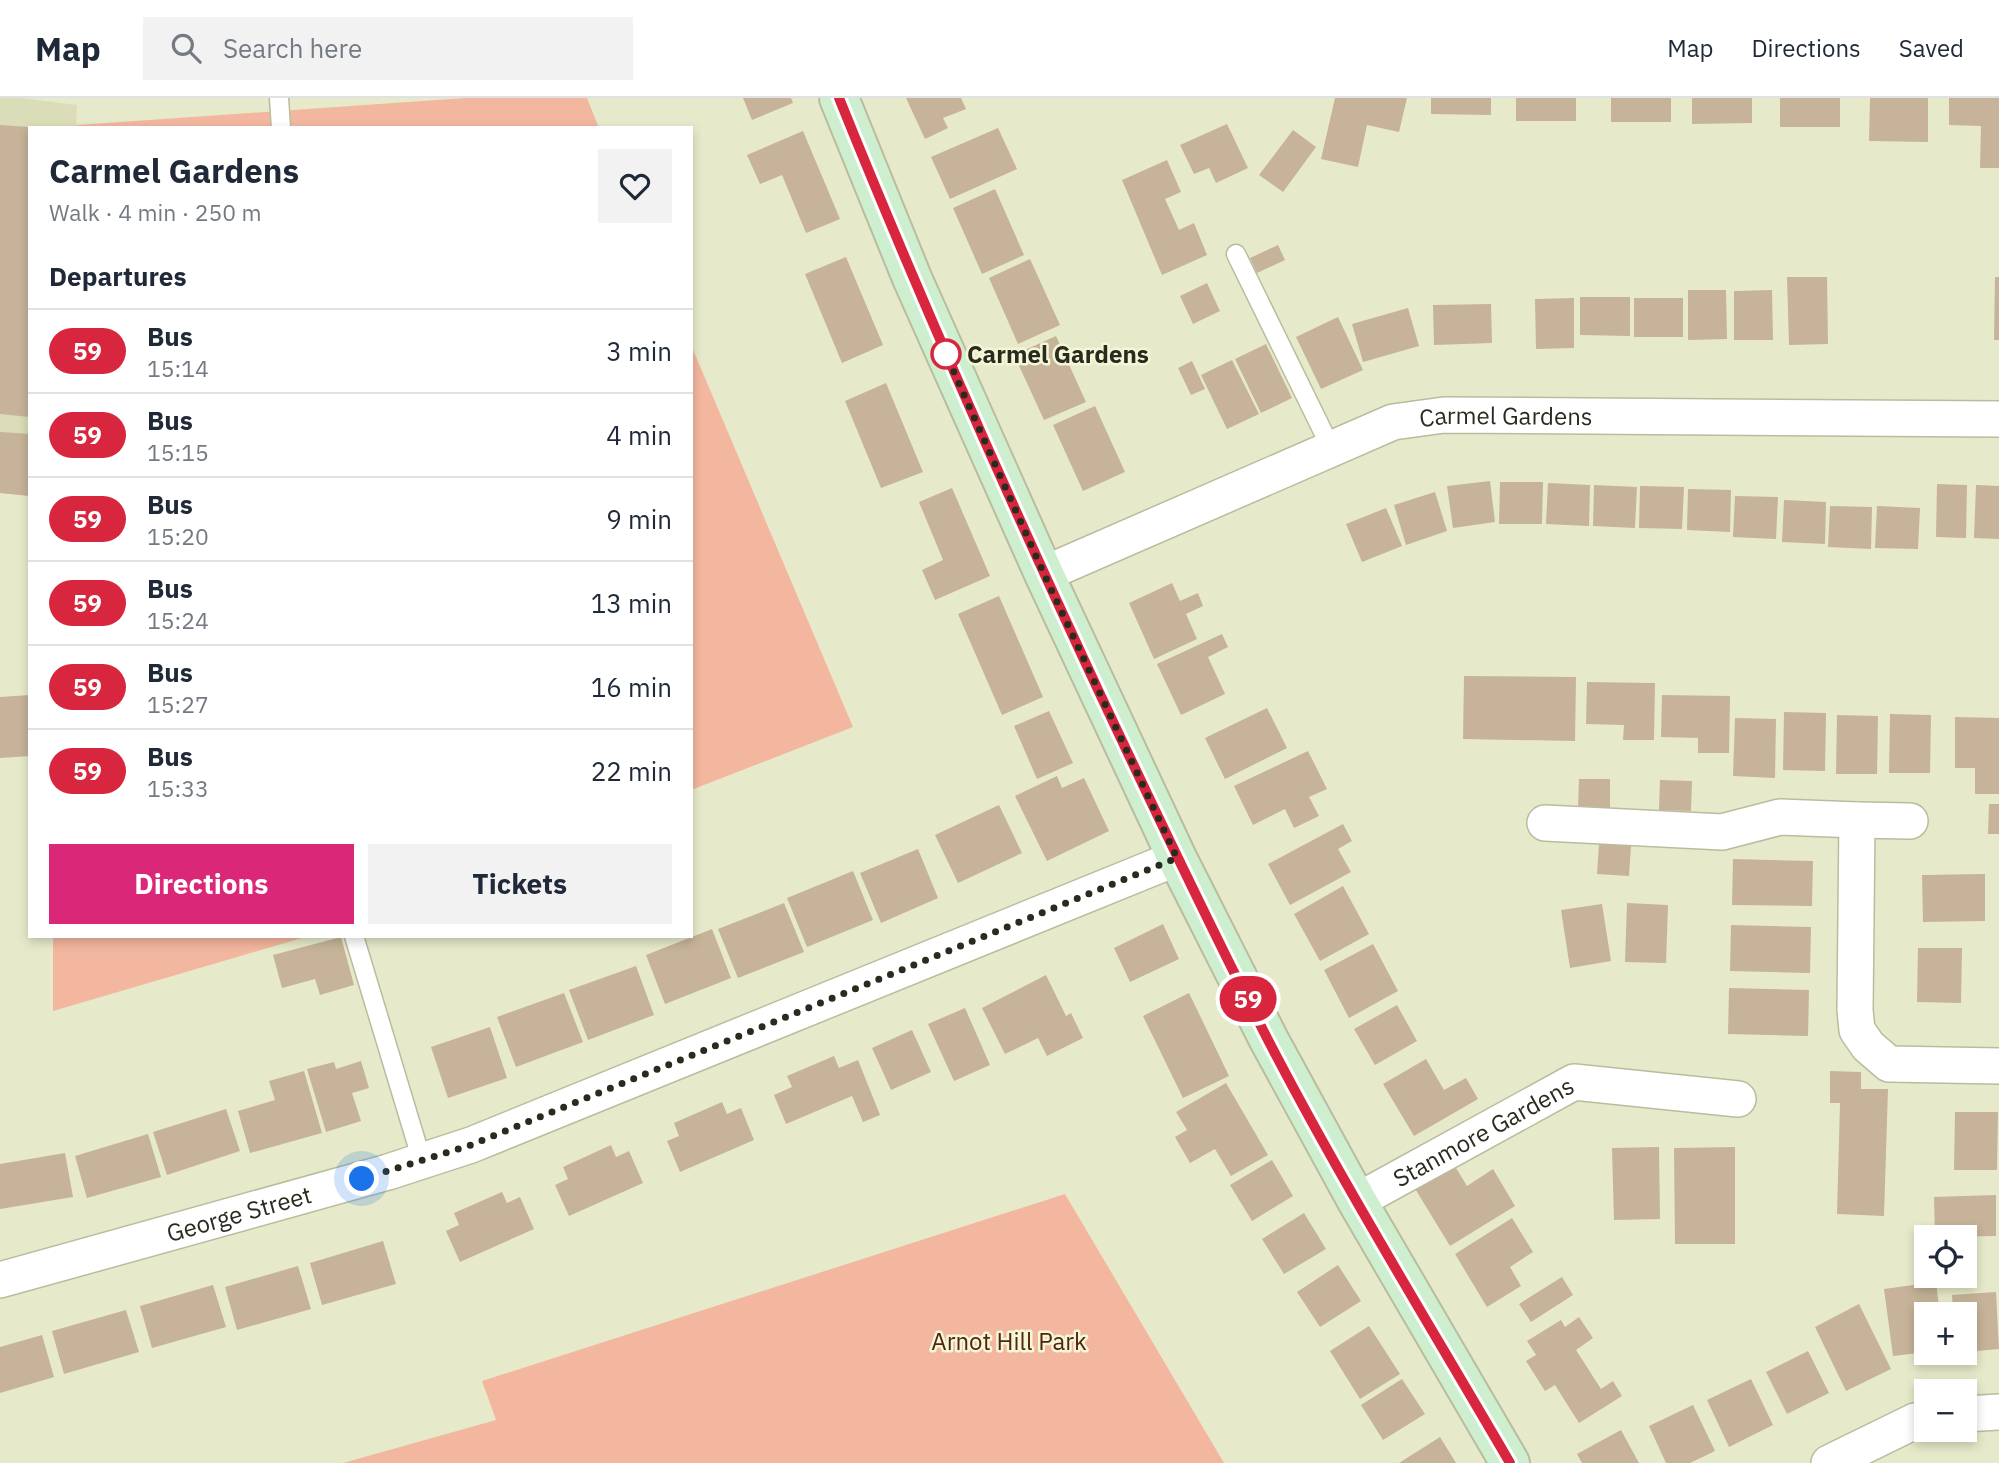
<!DOCTYPE html>
<meta charset="utf-8">
<style>
:root{--surface:#fff;--page:#f2f2f3;--text:#1f2937;--muted:#747a83;--line:#e0e1e3;--accent:#db2777}
body{margin:0;font-family:"IBM Plex Sans",sans-serif;background:var(--page);color:var(--text);height:100vh;display:flex;flex-direction:column;font-size:26px;white-space:nowrap}
*{box-sizing:border-box;margin:0}
p{font-size:23px;color:var(--muted)}
.icon{flex:none;width:38px;height:38px;fill:none;stroke:currentColor;stroke-width:2;stroke-linecap:round;stroke-linejoin:round}
.map{position:relative;flex:1;overflow:hidden}
.details{position:absolute;left:28px;top:28px;width:665px;height:812px;display:flex;flex-direction:column;background:var(--surface);border-radius:0px;box-shadow:0 4px 10px #0003}
.details>*{flex:none}
.badge{padding:0 14px;border-radius:23px;font-size:24px;line-height:46px}
.tools{position:absolute;left:1914px;top:1127px;display:grid;gap:14px}
.tools a{display:grid;place-items:center;width:63px;height:63px;border-radius:0px;background:var(--surface);box-shadow:0 4px 10px #0003;font-size:35px}
.you{position:absolute;width:35px;height:35px;margin:-18px;border:5px solid #fff;border-radius:50%;background:#1a73e8;box-shadow:0 0 0 10px #1a73e833}
.map>.badge{position:absolute;translate:-50% -50%;box-shadow:0 0 0 4px #fff}
h2{padding:0 21px;font-size:26px;line-height:63px}
.round{display:grid;place-items:center;flex:none;width:74px;height:74px;border-radius:0px;background:var(--page)}
.overview{display:flex;align-items:center;justify-content:space-between;height:119px;padding:0 21px}
h1{font-size:33px;font-weight:700;line-height:52px}
.cta{display:flex;gap:14px;margin-top:auto;padding:14px 21px}
.cta a{flex:1;height:80px;border-radius:0px;background:var(--accent);color:#fff;font-size:28px;font-weight:700;line-height:80px;text-align:center}
.cta a+a{background:var(--page);color:var(--text)}
ul{padding:0;list-style:none}
li{display:flex;align-items:center;gap:21px;height:84px;padding:0 21px;border-top:2px solid var(--line)}
li div{flex:1}
li b{display:block;font-size:26px}
li em{font-style:normal}
li .badge{min-width:77px;font-weight:700;text-align:center}
header{display:flex;align-items:center;gap:42px;box-sizing:border-box;height:98px;padding:0 35px;background:var(--surface);border-bottom:2px solid var(--line)}
header strong{font-size:33px}
nav{display:flex;gap:38px;margin-inline-start:auto;font-size:24px}
.search{width:490px;height:63px;background:var(--page);display:flex;align-items:center;gap:18px;box-sizing:border-box;padding:0 24px;border-radius:0px;color:var(--muted);font-size:26px}
.map>svg:first-child{display:block}
.built{fill:#daddb7}
.green{fill:#f3b7a0}
.building{fill:#c6b399}
.lines{fill:none;stroke-linecap:round;stroke-linejoin:round}
.lane-casing{stroke:#babc9d;stroke-width:21}
.street-casing{stroke:#babc9d;stroke-width:38}
.secondary-casing{stroke:#babc9d;stroke-width:42}
.lane{stroke:#fff;stroke-width:18}
.street{stroke:#fff;stroke-width:35}
.secondary{stroke:#cdefd0;stroke-width:38}
.line-casing{stroke:#fff;stroke-width:16}
.line{stroke:#d7263d;stroke-width:10}
.walk{stroke:#2a2b1f;stroke-width:7;stroke-dasharray:0 12.6}
.stop-dot{fill:#fff;stroke:#d7263d;stroke-width:3.5}
.labels{text-anchor:middle;dominant-baseline:central;stroke-width:5;stroke-linejoin:round;paint-order:stroke}
.stop-label{font-size:24px;font-weight:bold;fill:#2a2b1f;stroke:#f4f7d7;text-anchor:start}
.street-label{font-size:24px;fill:#2a2b1f;stroke:#f4f7d7}
.park-label{font-size:24px;fill:#52240f;stroke:#f4f7d7}
</style>
<header>
<strong>Map</strong>
<div class="search"><svg class="icon" aria-label="search" viewBox="0 0 24 24"><circle cx="10" cy="10" r="6"/><path d="M15 15l6 6"/></svg>Search here</div>
<nav><a>Map</a><a>Directions</a><a>Saved</a></nav>
</header>
<div class="map">
<svg width="1999" height="1365" viewBox="0 0 1999 1365">
<rect width="100%" height="100%" fill="#e7eaca"/>
<path class="built" d="M0 0H22L77 7 76 30H30V398L0 395Z"/>
<path class="green" d="M465 0H587L599 30H76L77 27Z
M691 247 853 629 691 692Z
M53 838H309L53 913Z
M1065 1096 1224 1365H343L496 1322 482 1283Z"/>
<path class="building" d="M743 0H791L793 5 752 22Z
M906 0H961L966 11 943 20 948 30 925 41Z
M1335 0H1407L1399 34 1367 27 1358 69 1321 61Z
M1431 0H1491V17L1431 16Z
M1516 0H1576V23H1516Z
M1611 0H1671V24H1611Z
M1692 0H1752V25L1692 26Z
M1780 0H1840V29H1780Z
M1870 0H1928V44L1869 43Z
M1949 0H1999V70H1980L1981 28 1949 27Z
M1227 26 1248 70 1216 85 1209 70 1194 76 1180 47Z
M0 27 30 29V319L0 316Z
M998 30 1017 71 950 101 931 59Z
M1293 32 1316 49 1283 94 1259 77Z
M803 33 840 121 806 135 782 77 760 86 747 57Z
M1167 62 1181 94 1165 101 1179 132 1194 125 1207 157 1162 177 1122 82Z
M995 91 1024 157 982 176 953 110Z
M1278 147 1285 162 1257 175 1250 160Z
M846 159 883 247 842 265 805 176Z
M1030 161 1060 227 1018 246 989 180Z
M1787 179H1827L1828 246 1789 247Z
M1995 179H1999V242H1994Z
M1207 185 1220 213 1193 226 1180 198Z
M1688 192H1726L1727 241 1688 242Z
M1772 192 1773 242H1734V193Z
M1580 199H1630V238L1580 237Z
M1574 200V250L1536 251 1535 201Z
M1634 200H1683V239H1634Z
M1491 206 1492 245 1434 247 1433 207Z
M1408 210 1419 248 1363 264 1352 226Z
M1338 219 1363 272 1321 291 1296 239Z
M1056 238 1086 304 1044 322 1014 257Z
M1266 246 1292 300 1261 315 1235 261Z
M1232 262 1259 316 1227 331 1201 277Z
M1192 263 1205 291 1191 297 1178 270Z
M886 285 923 374 881 390 845 303Z
M1095 308 1125 374 1083 393 1053 327Z
M0 334 30 336V398L0 395Z
M1490 383 1495 424 1453 430 1447 388Z
M1500 384H1543L1542 426H1499Z
M1548 385 1590 387 1589 428 1546 426Z
M1937 386 1967 387 1966 440 1936 439Z
M1594 387 1637 389 1635 430 1593 428Z
M1976 387 1999 388V441L1974 440Z
M1640 388 1684 389 1682 431 1639 430Z
M952 390 990 478 935 502 922 472 943 462 919 404Z
M1688 391 1731 392 1730 434 1687 432Z
M1435 394 1447 433 1406 447 1394 407Z
M1735 398 1778 399 1776 441 1733 439Z
M1784 402 1826 404 1825 446 1782 444Z
M1830 408 1872 409 1871 451 1828 449Z
M1877 408 1920 410 1918 451 1875 450Z
M1386 410 1402 448 1362 464 1346 426Z
M1172 485 1180 503 1198 495 1203 508 1186 516 1197 541 1154 561 1129 505Z
M999 498 1043 599 1002 617 958 516Z
M1222 536 1228 549 1208 559 1225 596 1181 617 1157 566Z
M1464 578 1576 579 1575 643 1463 641Z
M1587 584 1655 585 1654 642H1623L1624 627 1586 626Z
M30 597V658L0 660V599Z
M1662 597 1730 598 1729 655H1698V640L1661 639Z
M1267 610 1287 650 1225 681 1205 640Z
M1049 613 1073 665 1037 681 1014 628Z
M1784 614 1826 615 1825 673 1783 672Z
M1890 616 1931 617 1930 675H1889Z
M1837 617 1878 618 1877 676H1836Z
M1955 619 1999 620V696H1975V670H1955Z
M1735 620 1776 621 1775 680 1733 678Z
M1308 653 1327 691 1309 699 1319 718 1294 730 1285 711 1253 727 1234 688Z
M1057 678 1062 690 1084 680 1109 733 1047 763 1015 698Z
M1579 681H1610V711H1578Z
M1660 682 1692 683 1691 713 1659 712Z
M1989 706H1999V736H1988Z
M999 707 1022 755 958 785 935 737Z
M1343 726 1352 743 1338 751 1351 774 1290 807 1268 766Z
M1599 746 1631 748 1629 778 1597 776Z
M918 751 938 800 881 825 860 775Z
M1733 761 1813 763 1812 808 1732 807Z
M853 773 873 822 807 849 787 800Z
M1985 776V823L1923 824 1922 777Z
M1343 788 1369 836 1320 863 1294 816Z
M784 805 804 854 738 880 718 831Z
M1627 805 1668 807 1666 865 1625 864Z
M1602 806 1611 863 1570 870 1561 812Z
M1163 826 1179 861 1130 884 1114 850Z
M1731 827 1811 829 1810 875 1730 873Z
M712 831 731 880 665 906 646 857Z
M341 839 354 887 320 897 315 881 282 890 273 857Z
M1373 846 1398 893 1349 920 1324 872Z
M1918 850H1962L1961 905 1917 904Z
M636 868 654 917 588 942 569 892Z
M1046 877 1066 918 1071 915 1083 940 1047 958 1038 940 1005 956 982 910Z
M1729 890 1809 892 1808 938 1728 936Z
M564 895 583 944 516 969 497 919Z
M1189 895 1229 978 1183 1000 1143 918Z
M1397 907 1417 943 1375 967 1354 931Z
M965 910 990 967 954 983 928 926Z
M490 929 507 980 448 1000 431 949Z
M912 932 931 974 891 992 872 950Z
M834 958 839 970 858 962 880 1017 863 1024 852 998 786 1026 774 997 792 989 787 978Z
M1426 961 1444 992 1466 980 1478 1001 1414 1038 1383 986Z
M361 963 369 990 352 995 361 1023 326 1034 307 971 334 964 336 971Z
M304 973 322 1035 250 1055 238 1013 275 1002 269 983Z
M1830 973 1861 974V991H1888L1884 1118 1837 1116 1840 1005H1830Z
M1226 985 1268 1057 1231 1078 1215 1051 1190 1065 1175 1039 1187 1032 1176 1014Z
M722 1004 727 1016 741 1010 754 1042 680 1074 667 1043 679 1038 674 1025Z
M226 1011 240 1053 167 1077 153 1034Z
M1955 1014H1998L1997 1072H1954Z
M148 1036 161 1079 87 1100 75 1058Z
M611 1047 616 1059 629 1053 643 1085 569 1118 555 1087 568 1081 563 1069Z
M1659 1049 1660 1121 1614 1122 1612 1050Z
M1735 1049V1146H1675L1674 1050Z
M65 1055 73 1099 0 1111V1066Z
M1272 1062 1293 1098 1252 1123 1230 1087Z
M1453 1065 1467 1088 1493 1071 1515 1108 1450 1148 1414 1089Z
M502 1094 507 1105 520 1099 534 1131 460 1164 446 1133 459 1127 454 1115Z
M1996 1097V1138L1935 1139 1934 1099Z
M1304 1115 1326 1151 1284 1176 1262 1141Z
M1512 1120 1533 1154 1510 1169 1521 1188 1487 1209 1455 1156Z
M383 1143 396 1186 322 1207 310 1165Z
M1338 1167 1361 1203 1320 1229 1297 1194Z
M298 1168 311 1211 237 1232 225 1189Z
M1562 1179 1573 1197 1531 1224 1519 1206Z
M1936 1184 1940 1216H1927V1254L1893 1258 1884 1191Z
M213 1187 226 1229 152 1250 140 1208Z
M1996 1194 1999 1251 1965 1254V1216H1953L1952 1197Z
M1859 1206 1891 1271 1846 1293 1815 1229Z
M126 1212 139 1254 64 1276 52 1233Z
M1579 1219 1593 1240 1576 1252 1601 1291 1613 1283 1622 1298 1579 1325 1555 1287 1545 1293 1526 1263 1536 1257 1527 1243 1561 1222 1565 1229Z
M1369 1228 1400 1276 1360 1301 1330 1253Z
M42 1237 54 1279 0 1295V1249Z
M1808 1253 1829 1295 1787 1316 1766 1274Z
M1402 1281 1425 1316 1383 1342 1361 1307Z
M1751 1281 1773 1327 1729 1349 1707 1302Z
M1693 1307 1715 1353 1690 1365H1666L1649 1328Z
M1621 1332 1639 1365H1582L1577 1356Z
M1440 1339 1456 1365H1399Z"/>
<g class="lines">
<defs>
<path id="lane" d="M279 0 281 30
M1236 156 1331 350
M354 838 422 1063"/>
<g id="street">
<path id="s1" d="M1044 476 1393 324 1444 317 1999 321"/>
<path d="M1857 722 1855 912 1857 932 1868 948 1889 966 1999 968"/>
<path d="M1545 725 1722 734 1780 719 1857 722 1910 723"/>
<path id="s2" d="M1357 1103 1574 984 1738 1001"/>
<path id="s3" d="M0 1182 388 1074 471 1047 1177 760"/>
<path d="M1965 1316 1999 1314"/>
<path d="M1829 1365 1915 1323 1927 1321"/>
</g>
<path id="secondary" d="M839 0 912 180 1044 476 1177 760 1269 942 1357 1103 1510 1365"/>
</defs>
<use href="#lane" class="lane-casing"/>
<use href="#street" class="street-casing"/>
<use href="#secondary" class="secondary-casing"/>
<use href="#lane" class="lane"/>
<use href="#street" class="street"/>
<use href="#secondary" class="secondary"/>
</g>
<g class="lines">
<defs>
<path id="line" d="M839 0C920 201 1008 399 1100 596 1154 711 1209 826 1267 940 1342 1085 1428 1224 1510 1365"/>
</defs>
<use href="#line" class="line-casing"/>
<use href="#line" class="line"/>
<path class="walk" d="M362 1081 471 1047 1177 760 1044 476 945 254 946 256"/>
</g>
<circle class="stop-dot" cx="946" cy="256" r="14"/>
<g class="labels">
<g class="stop-label">
<text x="967" y="256">Carmel Gardens</text>
</g>
<g class="street-label">
<text stroke="none"><textPath href="#s1" startOffset="494">Carmel Gardens</textPath></text>
<text stroke="none"><textPath href="#s2" startOffset="144">Stanmore Gardens</textPath></text>
<text stroke="none"><textPath href="#s3" startOffset="248">George Street</textPath></text>
</g>
<g class="park-label">
<text x="1009" y="1243">Arnot Hill Park</text>
</g>
</g>
</svg>
<div class="tools">
<a><svg class="icon" aria-label="locate" viewBox="0 0 24 24"><circle cx="12" cy="12" r="6"/><path d="M12 2v4M12 18v4M2 12h4M18 12h4"/></svg></a>
<a>+</a>
<a>−</a>
</div>
<div class="you" style="left:362px;top:1081px"></div>
<b class="badge" style="left:1248px;top:901px;background:#d7263d;color:#fff">59</b>
<section class="details">
<div class="overview"><div><h1>Carmel Gardens</h1><p>Walk · 4 min · 250 m</p></div><a class="round"><svg class="icon" aria-label="heart" viewBox="0 0 24 24"><path d="M12 20l-8-8c-3-5 5-10 8-4 3-6 11-1 8 4z"/></svg></a></div>
<h2>Departures</h2>
<ul>
<li><span class="badge" style="background:#d7263d;color:#fff">59</span><div><b>Bus</b><p>15:14</p></div><em>3 min</em></li>
<li><span class="badge" style="background:#d7263d;color:#fff">59</span><div><b>Bus</b><p>15:15</p></div><em>4 min</em></li>
<li><span class="badge" style="background:#d7263d;color:#fff">59</span><div><b>Bus</b><p>15:20</p></div><em>9 min</em></li>
<li><span class="badge" style="background:#d7263d;color:#fff">59</span><div><b>Bus</b><p>15:24</p></div><em>13 min</em></li>
<li><span class="badge" style="background:#d7263d;color:#fff">59</span><div><b>Bus</b><p>15:27</p></div><em>16 min</em></li>
<li><span class="badge" style="background:#d7263d;color:#fff">59</span><div><b>Bus</b><p>15:33</p></div><em>22 min</em></li>
</ul>
<div class="cta"><a>Directions</a><a>Tickets</a></div>
</section>
</div>
